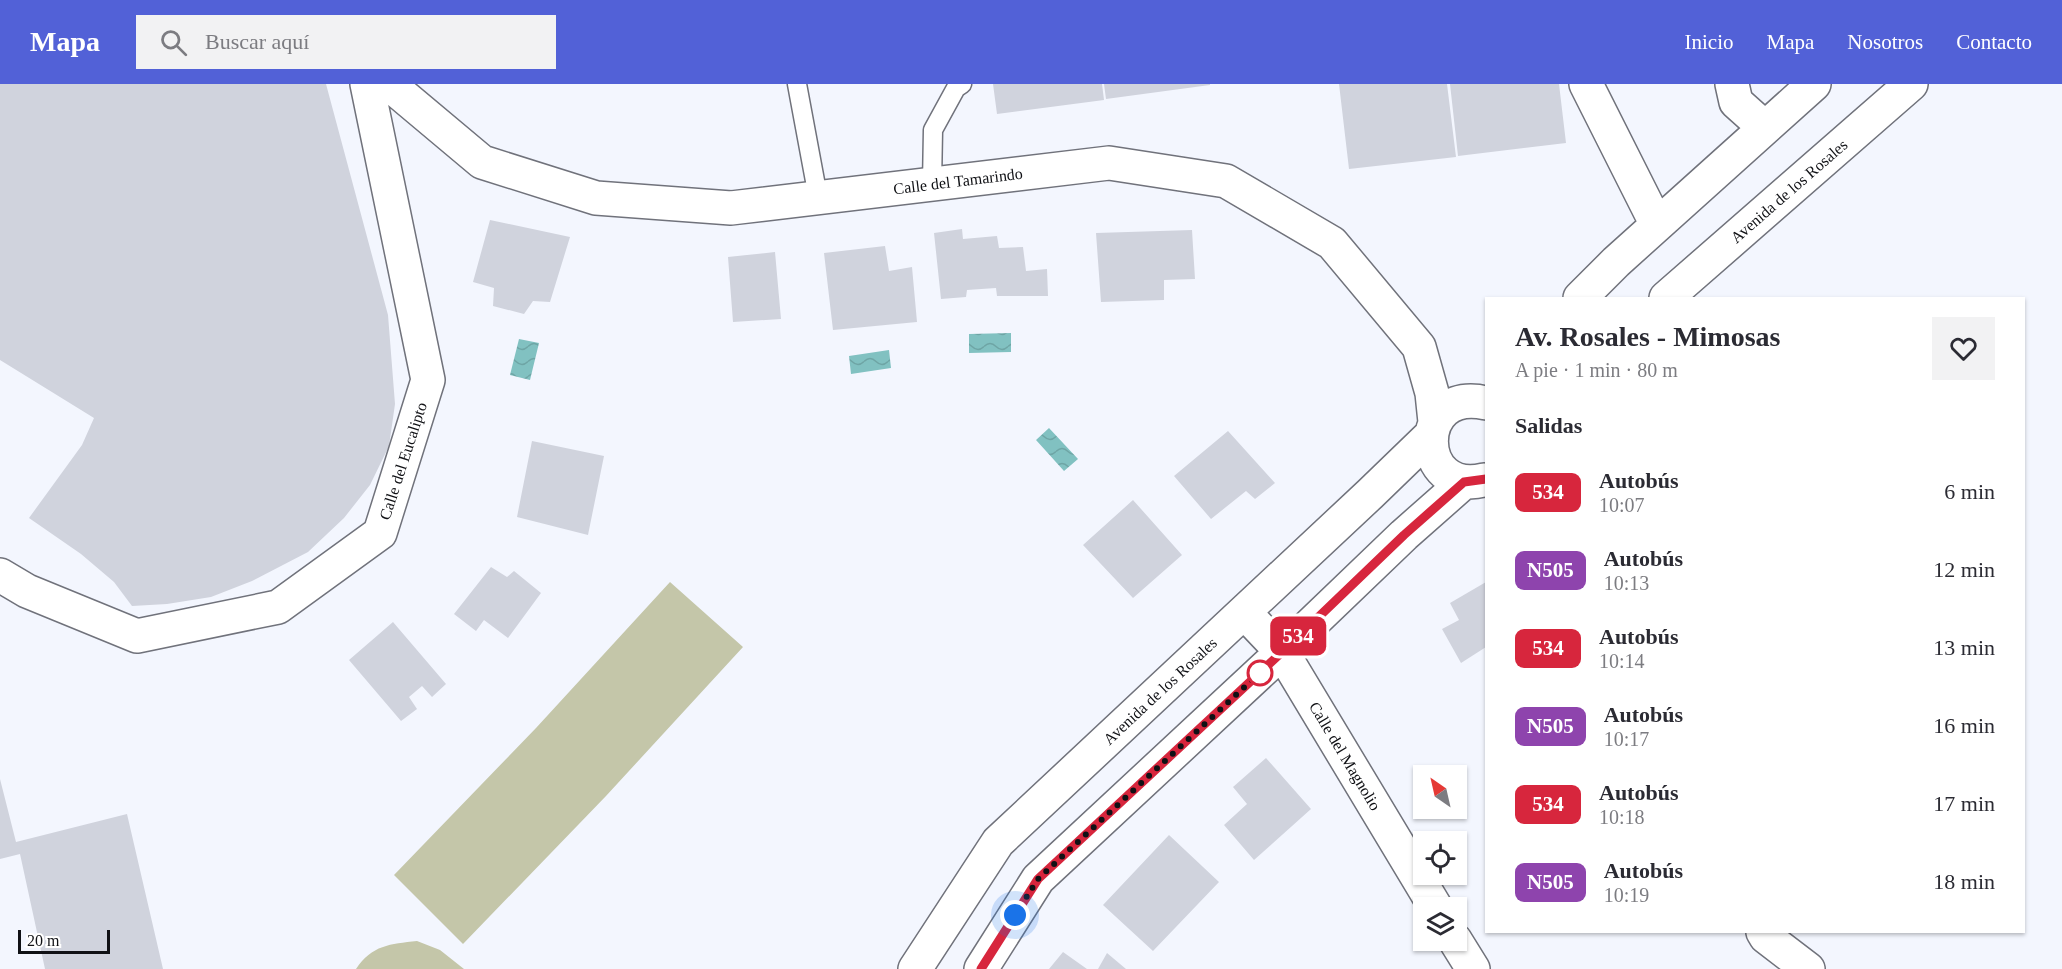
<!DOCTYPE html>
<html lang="es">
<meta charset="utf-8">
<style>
:root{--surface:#fff;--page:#f2f2f3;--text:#2b2b33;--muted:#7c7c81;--accent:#5261d7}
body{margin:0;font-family:Georgia,serif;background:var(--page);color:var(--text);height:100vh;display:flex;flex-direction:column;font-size:22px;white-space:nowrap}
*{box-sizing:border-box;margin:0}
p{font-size:20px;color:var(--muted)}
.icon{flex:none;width:33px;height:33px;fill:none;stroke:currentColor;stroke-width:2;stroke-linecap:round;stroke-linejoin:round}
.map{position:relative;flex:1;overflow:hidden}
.sheet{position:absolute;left:1485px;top:213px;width:540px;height:636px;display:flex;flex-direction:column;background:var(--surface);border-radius:0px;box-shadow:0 2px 4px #0004}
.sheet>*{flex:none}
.badge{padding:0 12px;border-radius:9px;font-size:21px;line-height:39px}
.needle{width:39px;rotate:326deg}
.buttons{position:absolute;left:1413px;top:681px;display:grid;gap:12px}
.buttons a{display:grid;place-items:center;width:54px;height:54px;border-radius:0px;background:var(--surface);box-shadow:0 2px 4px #0004;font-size:30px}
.scale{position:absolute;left:18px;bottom:15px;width:92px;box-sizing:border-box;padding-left:6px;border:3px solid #101115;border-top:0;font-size:16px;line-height:21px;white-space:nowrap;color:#101115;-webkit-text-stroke:4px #fff;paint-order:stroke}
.you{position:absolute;width:30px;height:30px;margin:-15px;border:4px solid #fff;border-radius:50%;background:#1a73e8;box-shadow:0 0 0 9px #1a73e833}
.map>.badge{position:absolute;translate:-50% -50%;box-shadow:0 0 0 3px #fff}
h2{padding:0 30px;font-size:22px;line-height:54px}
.round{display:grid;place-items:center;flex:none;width:63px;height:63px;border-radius:0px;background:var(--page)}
.overview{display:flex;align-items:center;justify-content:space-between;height:102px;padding:0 30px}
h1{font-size:28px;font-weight:600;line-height:45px}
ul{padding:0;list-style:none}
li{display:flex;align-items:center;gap:18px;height:78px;padding:0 30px}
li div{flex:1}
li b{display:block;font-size:22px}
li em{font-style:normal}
li .badge{min-width:66px;font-weight:700;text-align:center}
header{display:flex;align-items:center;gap:36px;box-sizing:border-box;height:84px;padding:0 30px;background:var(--accent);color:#fff}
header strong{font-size:28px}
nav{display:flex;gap:33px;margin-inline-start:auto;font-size:21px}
.search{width:420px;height:54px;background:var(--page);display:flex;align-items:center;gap:15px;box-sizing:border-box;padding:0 21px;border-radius:0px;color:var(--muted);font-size:22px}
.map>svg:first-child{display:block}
.green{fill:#c4c6a9}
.water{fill:url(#water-waves)}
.building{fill:#d0d3dd}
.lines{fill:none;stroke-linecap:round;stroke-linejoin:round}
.lane-casing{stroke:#70727b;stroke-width:21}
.street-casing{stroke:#70727b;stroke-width:36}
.lane{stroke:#fff;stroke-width:18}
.street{stroke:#fff;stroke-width:33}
.line-casing{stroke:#fff;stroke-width:14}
.line{stroke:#d7263d;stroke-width:9}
.walk{stroke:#101115;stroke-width:6;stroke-dasharray:0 10.8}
.stop-dot{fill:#fff;stroke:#d7263d;stroke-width:3}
.labels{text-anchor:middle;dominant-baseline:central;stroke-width:5;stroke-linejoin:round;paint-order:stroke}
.street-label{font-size:16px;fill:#101115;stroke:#fff}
</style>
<header>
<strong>Mapa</strong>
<div class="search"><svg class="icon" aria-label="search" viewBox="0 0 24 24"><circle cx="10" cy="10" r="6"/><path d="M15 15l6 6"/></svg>Buscar aquí</div>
<nav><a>Inicio</a><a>Mapa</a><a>Nosotros</a><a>Contacto</a></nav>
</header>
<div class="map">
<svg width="2062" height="885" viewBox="0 0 2062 885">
<defs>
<pattern id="water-waves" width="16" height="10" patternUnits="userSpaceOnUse" patternTransform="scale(1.5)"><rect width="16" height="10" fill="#81c1c1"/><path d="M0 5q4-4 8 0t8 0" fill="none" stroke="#6ea5a5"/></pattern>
</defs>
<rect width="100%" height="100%" fill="#f3f6fe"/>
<path class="green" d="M670 498 743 563 606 712 463 860 394 791 536 644Z
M417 857 440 866 464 885H356C372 861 390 860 417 857Z"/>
<path class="water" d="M1011 249V268L969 269V250Z
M519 255 539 259 530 296 510 291Z
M889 266 891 284 851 290 849 272Z
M1049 344 1078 375 1064 387 1036 356Z"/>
<path class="building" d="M0 0H326L388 231 395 320 389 362 370 401 344 434 308 468 252 497 211 513 167 520 132 522 114 498 81 470 29 434 82 361 94 334 0 276Z
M993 0H1102L1104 16 997 30Z
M1104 0H1210V1L1106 15Z
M1339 0H1447L1456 73 1349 85Z
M1450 0H1559L1566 59 1458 72Z
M490 136 570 153 550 218 533 217 524 230 493 222 494 204 473 198Z
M962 145 963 155 997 152 999 164 1023 163 1026 187 1047 185 1048 212H997L996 204 967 206 966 213 941 215 934 149Z
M1192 146 1195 195 1164 196V216L1101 218 1096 149Z
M885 162 889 187 912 183 917 238 833 246 824 169Z
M775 168 781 235 733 238 728 173Z
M1228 347 1275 399 1255 415 1246 407 1211 435 1174 392Z
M532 357 604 372 588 451 517 433Z
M1133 416 1182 471 1133 514 1083 461Z
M491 483 507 493 514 487 541 509 508 554 484 536 476 547 454 530Z
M1486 498V563L1461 579 1442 545 1459 536 1450 519Z
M393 538 446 600 432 613 422 602 409 613 417 625 401 637 349 576Z
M1266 674 1311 725 1254 776 1224 741 1247 720 1233 703Z
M0 695 16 758 127 730 163 885H45L20 770 0 775Z
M1169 751 1219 798 1153 867 1103 821Z
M1063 868 1087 885H1049Z
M1107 869 1126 885H1098Z"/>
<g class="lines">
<defs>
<path id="lane" d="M797 0 818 113
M932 100 933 46 956 4 962 0"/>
<path id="street" d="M389 0 482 78 596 114 731 124 1109 79 1226 97 1332 159 1419 263 1432 309 1435 338
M1586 0 1657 141
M1732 0 1736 18 1765 44
M1580 214 1616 178 1814 0
M1666 214 1911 0
M1484 396C1415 413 1412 302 1486 319
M0 491 27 507 137 552 278 523 380 449 428 296 367 0
M1244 528 1282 568 1436 824
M1763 848 1766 853 1808 885
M1455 856 1473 885
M915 885 998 758 1370 410 1431 351
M981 885 1038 795 1282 568 1404 451 1464 398"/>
</defs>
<use href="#lane" class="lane-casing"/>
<use href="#street" class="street-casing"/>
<use href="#lane" class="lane"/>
<use href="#street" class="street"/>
</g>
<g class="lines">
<defs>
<path id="line" d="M981 885 1038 795 1282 568 1404 451 1464 398 1486 395"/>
</defs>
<use href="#line" class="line-casing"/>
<use href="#line" class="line"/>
<path class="walk" d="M1015 831 1038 795 1266 583 1260 589"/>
</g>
<circle class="stop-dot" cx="1260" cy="589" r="12"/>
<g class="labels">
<g class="street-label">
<text transform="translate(958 97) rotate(-7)">Calle del Tamarindo</text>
<text transform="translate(1789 107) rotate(-41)">Avenida de los Rosales</text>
<text transform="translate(403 377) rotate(-72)">Calle del Eucalipto</text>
<text transform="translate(1160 607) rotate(-43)">Avenida de los Rosales</text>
<text transform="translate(1345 672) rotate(59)">Calle del Magnolio</text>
</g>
</g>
</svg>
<div class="buttons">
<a><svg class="needle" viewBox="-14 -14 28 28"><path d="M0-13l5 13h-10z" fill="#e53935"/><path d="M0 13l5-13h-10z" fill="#7c7c81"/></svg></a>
<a><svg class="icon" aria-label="locate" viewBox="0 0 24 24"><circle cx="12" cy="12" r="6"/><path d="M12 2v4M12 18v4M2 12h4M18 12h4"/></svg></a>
<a><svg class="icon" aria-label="layers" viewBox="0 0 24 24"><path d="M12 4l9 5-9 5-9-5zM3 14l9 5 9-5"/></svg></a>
</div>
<div class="scale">20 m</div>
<div class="you" style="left:1015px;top:831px"></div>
<b class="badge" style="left:1298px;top:552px;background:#d7263d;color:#fff">534</b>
<section class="sheet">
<div class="overview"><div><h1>Av. Rosales - Mimosas</h1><p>A pie · 1 min · 80 m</p></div><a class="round"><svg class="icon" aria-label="heart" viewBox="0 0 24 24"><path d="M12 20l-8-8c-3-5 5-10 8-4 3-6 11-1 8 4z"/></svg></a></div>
<h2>Salidas</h2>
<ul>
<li><span class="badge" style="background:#d7263d;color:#fff">534</span><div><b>Autobús</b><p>10:07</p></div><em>6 min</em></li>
<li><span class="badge" style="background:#8e44ad;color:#fff">N505</span><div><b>Autobús</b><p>10:13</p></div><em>12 min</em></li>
<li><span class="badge" style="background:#d7263d;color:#fff">534</span><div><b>Autobús</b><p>10:14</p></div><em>13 min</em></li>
<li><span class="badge" style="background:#8e44ad;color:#fff">N505</span><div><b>Autobús</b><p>10:17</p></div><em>16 min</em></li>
<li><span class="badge" style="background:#d7263d;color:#fff">534</span><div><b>Autobús</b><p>10:18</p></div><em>17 min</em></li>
<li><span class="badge" style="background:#8e44ad;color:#fff">N505</span><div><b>Autobús</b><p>10:19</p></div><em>18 min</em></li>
</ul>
</section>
</div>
